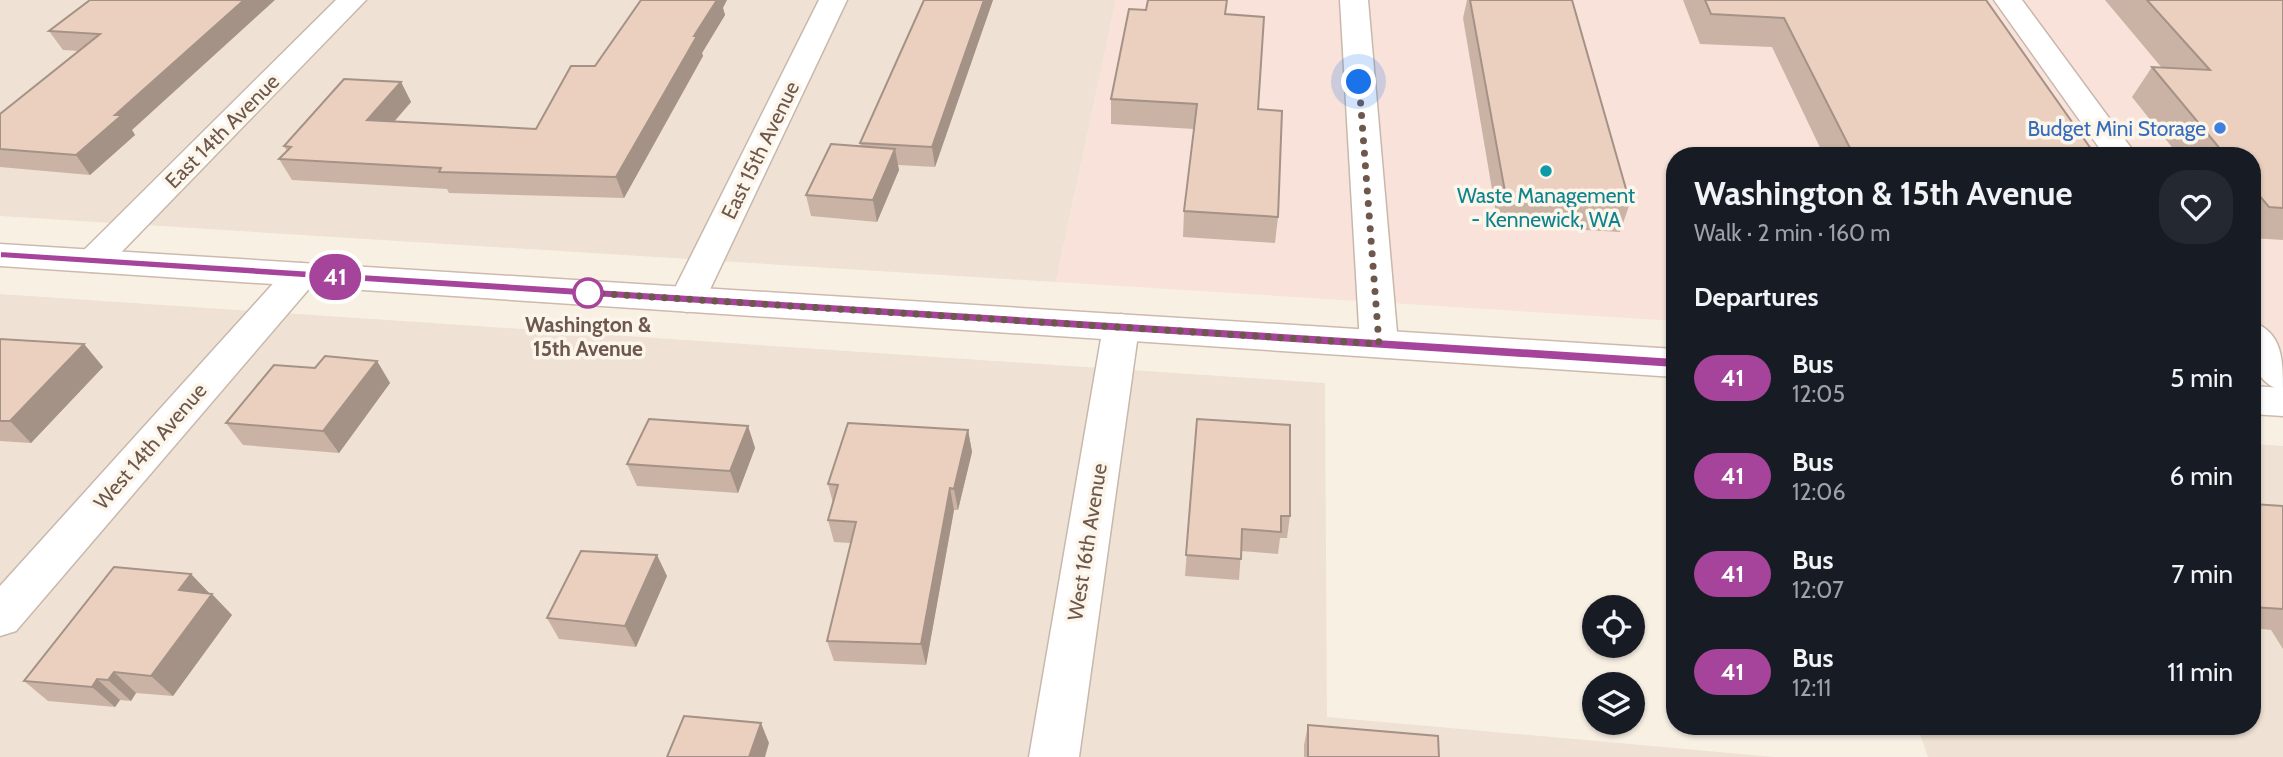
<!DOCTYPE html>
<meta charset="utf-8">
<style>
:root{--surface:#171b24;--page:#242831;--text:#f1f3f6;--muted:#9ea1a6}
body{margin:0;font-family:Cabin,sans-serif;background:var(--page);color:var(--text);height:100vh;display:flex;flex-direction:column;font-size:26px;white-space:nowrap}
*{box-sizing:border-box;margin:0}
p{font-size:23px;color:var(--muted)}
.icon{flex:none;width:38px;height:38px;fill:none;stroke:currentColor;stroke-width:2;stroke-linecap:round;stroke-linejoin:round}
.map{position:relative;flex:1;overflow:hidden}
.panel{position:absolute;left:1666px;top:147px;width:595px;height:588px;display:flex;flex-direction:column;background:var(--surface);border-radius:28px;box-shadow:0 2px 5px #0004}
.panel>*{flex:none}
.badge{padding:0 14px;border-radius:23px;font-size:24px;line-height:46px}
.fabs{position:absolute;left:1582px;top:595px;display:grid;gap:14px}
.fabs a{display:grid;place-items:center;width:63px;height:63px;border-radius:50%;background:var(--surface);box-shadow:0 2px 5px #0004;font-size:35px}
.you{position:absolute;width:35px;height:35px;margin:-18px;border:5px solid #fff;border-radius:50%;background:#1a73e8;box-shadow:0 0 0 10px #1a73e833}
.map>.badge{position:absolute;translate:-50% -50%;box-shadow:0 0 0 4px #fff}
h2{padding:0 28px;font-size:26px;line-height:63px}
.round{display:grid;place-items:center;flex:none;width:74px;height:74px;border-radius:28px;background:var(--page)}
.headline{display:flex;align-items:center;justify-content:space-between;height:119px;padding:0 28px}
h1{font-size:33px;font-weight:800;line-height:52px}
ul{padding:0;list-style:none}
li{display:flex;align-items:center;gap:21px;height:98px;padding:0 28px}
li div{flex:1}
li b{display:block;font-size:26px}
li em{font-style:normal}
li .badge{min-width:77px;font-weight:700;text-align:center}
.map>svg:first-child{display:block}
.residential{fill:#efe2d4}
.commercial{fill:#f8e2da}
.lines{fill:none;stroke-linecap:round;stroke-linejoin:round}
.street-casing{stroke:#c8b8ac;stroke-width:3}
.secondary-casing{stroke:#cdbaad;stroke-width:3}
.street{fill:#fff;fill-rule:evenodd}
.secondary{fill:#fff;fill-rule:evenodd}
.wall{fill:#cab3a5}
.shaded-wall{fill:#a49286}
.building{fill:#ebd0c0;stroke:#a49286;stroke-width:2}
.line{fill:#a5449a;stroke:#fff;stroke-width:2}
.walk{stroke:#6e584d;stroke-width:7;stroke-dasharray:0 12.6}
.shop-dot{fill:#3f7fe0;stroke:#fcf5ea;stroke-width:2.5}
.culture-dot{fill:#0f9aa8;stroke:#fcf5ea;stroke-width:2.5}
.stop-dot{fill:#fff;stroke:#a5449a;stroke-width:3.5}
.labels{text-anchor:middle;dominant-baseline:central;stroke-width:7;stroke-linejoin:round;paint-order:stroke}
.shop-label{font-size:21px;fill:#366cbe;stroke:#fcf5ea;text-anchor:end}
.street-label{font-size:21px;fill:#6e584d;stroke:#fcf5ea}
.culture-label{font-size:21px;fill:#0d838f;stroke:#fcf5ea}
.stop-label{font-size:21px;font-weight:bold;fill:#6e584d;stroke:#fcf5ea}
</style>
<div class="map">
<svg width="2283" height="757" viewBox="0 0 2283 757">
<rect width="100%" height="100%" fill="#f9f0e4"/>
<path class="residential" d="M0 0H1116L1056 282 0 216Z
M0 294 1325 383 1327 717 1775 757H0Z
M2252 444 2283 446V757H1928L1917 726H2252Z"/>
<path class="commercial" d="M1116 0H2283V359L2252 357V156H1675V321L1056 282Z"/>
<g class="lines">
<defs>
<path id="street" d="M336 0H366L105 269 93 272 81 269 75 261 81 253Z
M819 0H847L705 300 700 309 687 312 674 309 669 300Z
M1340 0H1368L1398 344 1392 353 1379 357 1366 353 1360 344Z
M1994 0H2022L2137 156H2105Z
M301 263 314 267 319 275 314 283 16 631 0 636V586L288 267Z
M1121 314 1134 318 1139 327 1079 757H1029L1103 327 1108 318Z
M2252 322C2283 332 2283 361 2283 391 2249 381 2252 352 2252 322Z"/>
<path id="secondary" d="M0 244 1675 349V377L0 266Z
M2252 386 2283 388V416L2252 414Z"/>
</defs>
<use href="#street" class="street-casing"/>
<use href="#secondary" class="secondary-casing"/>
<use href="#street" class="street"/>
<use href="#secondary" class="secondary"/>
</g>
<path class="wall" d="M90 0 132 130 135 135 90 175 0 167V114L78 51 63 50 49 31Z
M924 0H993L935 167 898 165 899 170 877 222 811 216 806 195 861 146 860 143Z
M1467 0H1572L1630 203 1620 232 1498 225 1463 18Z
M1683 0H1986L2096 156H1824L1772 47 1700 44Z
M2105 0H2283V240L2252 238V156H2179L2132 97 2152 67 2162 68Z
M723 8 725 15 702 53 703 56 624 198 449 193 447 189 292 180 279 159 287 151 284 146 401 82 411 102 394 122 536 129 595 66Z
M1226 14 1258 109 1278 217 1275 243 1183 237 1184 211 1194 129 1111 124V99Z
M0 339 84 344 103 367 31 443 0 441Z
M377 361 390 383 339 453 243 445 226 423 315 368Z
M1197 419 1290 516 1287 538H1280L1278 554 1241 551 1239 580 1185 576Z
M748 426 755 448 738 493 637 486 627 464Z
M968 430 972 452 958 510H954L926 665 834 661 827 641 851 543 834 542 828 520 833 503 828 484Z
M2252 504 2283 506V649L2271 630 2252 628Z
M191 574 209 593 232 615 173 696 136 693 131 701 120 700 115 707 48 701 24 681Z
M667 576 636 647 559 639 547 618Z
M1308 725 1439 757H1304V745Z"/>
<path class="shaded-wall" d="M244 0H275L132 130 135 135 90 175 76 155 115 115Z
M715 0H727L723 8 725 15 702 53 703 56 624 198 616 177Z
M984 0H993L935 167 932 147Z
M401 82 411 102 377 141 367 120Z
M895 149 899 170 877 222 873 200Z
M84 344 103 367 31 443 10 421Z
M377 361 390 383 339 453 323 431Z
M748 426 755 448 738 493 730 471Z
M968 430 972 452 958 510 954 489Z
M950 488 954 510 926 665 921 644Z
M657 555 667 576 636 647 625 626Z
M191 574 211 595 212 594 232 615 173 696 151 676 179 590Z
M114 672 136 693 131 701 108 680Z
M97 679 120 700 115 707 92 687Z
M761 723 769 743 765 757H749Z"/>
<path class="building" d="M90 0H244L115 115H122L76 155 0 149V114L100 34 49 31Z
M641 0H717L694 36H697L616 177 439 172 441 168 279 159 291 147 284 146 344 79 401 82 367 120 536 129 571 66H595Z
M924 0H984L932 147 860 143Z
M1148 0H1227L1225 14 1264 17 1258 109 1282 111 1278 217 1184 211 1197 104 1111 99 1129 9 1146 10Z
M1470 0H1572L1630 203 1506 197Z
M1705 0H1986L2096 156H1854L1784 18 1711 14Z
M2147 0H2283V208L2269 207 2252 187V156H2226L2152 67 2210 70Z
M831 144 895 149 873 200 806 195Z
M0 339 84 344 10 421H0Z
M325 356 377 361 323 431 226 423 274 365 315 368Z
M649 419 748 426 730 471 627 464Z
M1197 419 1290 425V516H1281V532L1242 529 1241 559 1186 555Z
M848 423 968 430 954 489 950 488 921 644 827 641 856 522 828 520 838 485 828 484Z
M2252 504 2283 506V609L2252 607Z
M581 551 657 555 625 626 547 618Z
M114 567 191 574 179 590 212 594 151 676 114 672 108 680 97 679 92 687 24 681Z
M684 716 761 723 749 757H667Z
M1308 725 1438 736 1439 757H1308Z"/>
<path class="line" d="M0 251 1675 358 1681 363 1675 368 0 258Z"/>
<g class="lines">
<path class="walk" d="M588 293 576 292 1379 344 1359 82"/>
</g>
<circle class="shop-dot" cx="2220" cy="128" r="7"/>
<circle class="culture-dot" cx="1546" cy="171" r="7"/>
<circle class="stop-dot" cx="588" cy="293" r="14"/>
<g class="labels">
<g class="shop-label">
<text x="2206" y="128">Budget Mini Storage</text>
</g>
<g class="street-label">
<text transform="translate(222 131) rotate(-45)">East 14th Avenue</text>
<text transform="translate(760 150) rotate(-64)">East 15th Avenue</text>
<text transform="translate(150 446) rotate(-49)">West 14th Avenue</text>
<text transform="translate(1087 542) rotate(-81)">West 16th Avenue</text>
</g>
<g class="culture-label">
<text x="1546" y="195">Waste Management<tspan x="1546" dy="24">- Kennewick, WA</tspan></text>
</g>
<g class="stop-label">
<text x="588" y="324">Washington &amp;<tspan x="588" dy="24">15th Avenue</tspan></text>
</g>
</g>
</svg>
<div class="fabs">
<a><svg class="icon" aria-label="locate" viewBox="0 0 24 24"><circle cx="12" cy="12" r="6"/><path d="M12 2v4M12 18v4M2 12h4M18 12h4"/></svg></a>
<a><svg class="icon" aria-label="layers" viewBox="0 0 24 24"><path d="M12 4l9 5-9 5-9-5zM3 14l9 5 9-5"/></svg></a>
</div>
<div class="you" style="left:1359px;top:82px"></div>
<b class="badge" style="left:335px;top:277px;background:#a5449a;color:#fff">41</b>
<section class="panel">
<div class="headline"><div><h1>Washington &amp; 15th Avenue</h1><p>Walk · 2 min · 160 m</p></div><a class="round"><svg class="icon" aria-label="heart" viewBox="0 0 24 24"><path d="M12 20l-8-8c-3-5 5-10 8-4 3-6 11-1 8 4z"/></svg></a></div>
<h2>Departures</h2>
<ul>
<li><span class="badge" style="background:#a5449a;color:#fff">41</span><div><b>Bus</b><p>12:05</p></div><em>5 min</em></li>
<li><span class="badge" style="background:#a5449a;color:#fff">41</span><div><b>Bus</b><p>12:06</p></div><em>6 min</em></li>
<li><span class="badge" style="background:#a5449a;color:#fff">41</span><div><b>Bus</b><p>12:07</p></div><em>7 min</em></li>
<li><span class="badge" style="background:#a5449a;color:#fff">41</span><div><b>Bus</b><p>12:11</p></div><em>11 min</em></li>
</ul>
</section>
</div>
